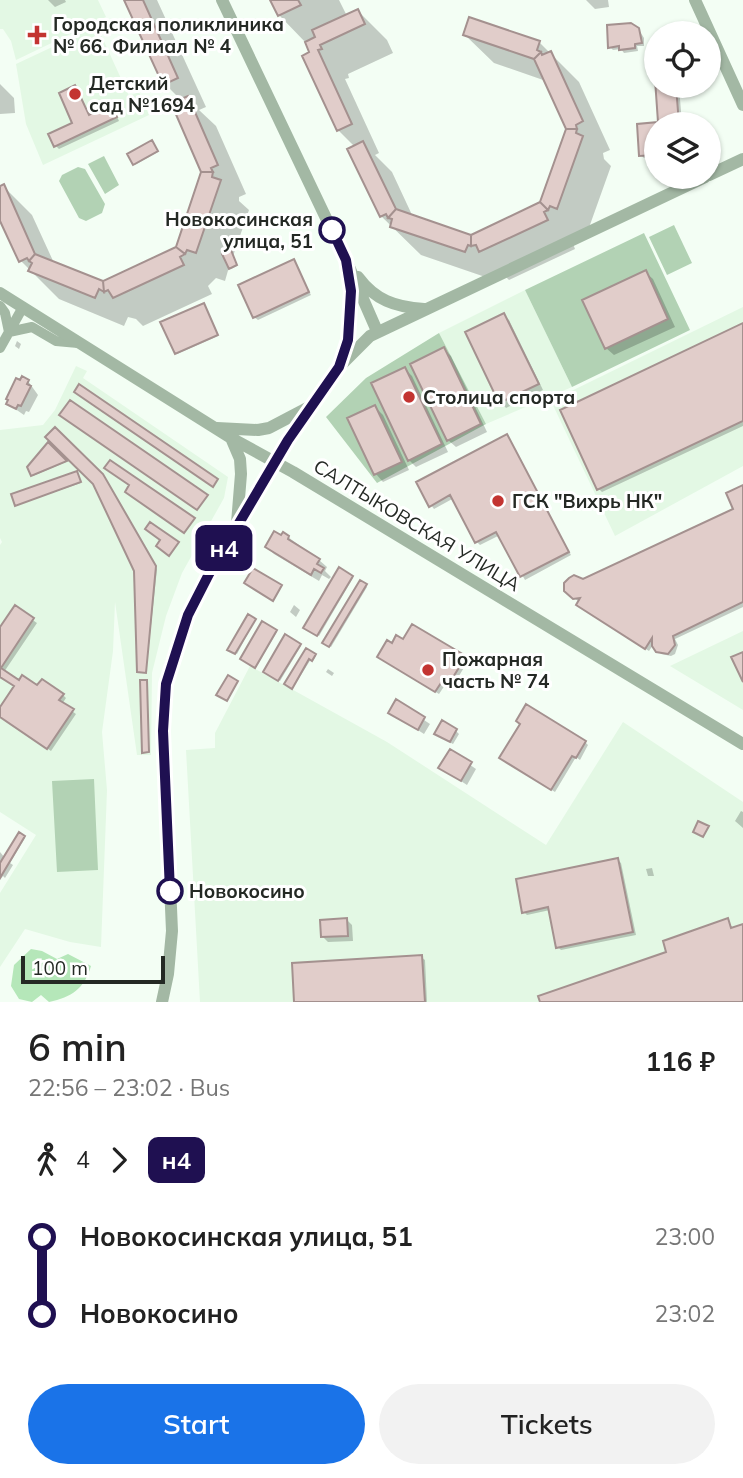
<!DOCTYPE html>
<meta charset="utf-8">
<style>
:root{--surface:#fff;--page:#f2f2f2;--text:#222;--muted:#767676;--accent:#1a73e8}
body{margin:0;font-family:Mulish,sans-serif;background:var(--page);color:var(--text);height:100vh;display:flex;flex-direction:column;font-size:26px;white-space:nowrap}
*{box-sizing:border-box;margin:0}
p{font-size:23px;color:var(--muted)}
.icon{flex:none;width:38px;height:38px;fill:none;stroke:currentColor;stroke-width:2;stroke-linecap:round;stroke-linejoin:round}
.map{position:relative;height:1002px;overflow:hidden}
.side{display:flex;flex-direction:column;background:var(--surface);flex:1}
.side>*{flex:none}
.badge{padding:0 14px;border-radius:10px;font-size:24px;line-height:46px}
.controls{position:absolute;left:644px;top:21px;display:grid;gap:14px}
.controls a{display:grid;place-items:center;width:77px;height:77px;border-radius:50%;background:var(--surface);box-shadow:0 2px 5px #0004;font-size:35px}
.scale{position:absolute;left:21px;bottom:18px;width:144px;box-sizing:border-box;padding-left:7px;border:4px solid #242924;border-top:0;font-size:19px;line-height:24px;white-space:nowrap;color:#242924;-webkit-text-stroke:5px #fff;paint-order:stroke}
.map>.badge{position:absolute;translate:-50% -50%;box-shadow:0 0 0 4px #fff}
.legs{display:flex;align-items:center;gap:10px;height:77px;padding:0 28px;font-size:23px}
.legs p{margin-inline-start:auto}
.overview{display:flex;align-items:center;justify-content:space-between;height:119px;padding:0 28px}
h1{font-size:38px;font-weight:600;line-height:52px}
.primary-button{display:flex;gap:14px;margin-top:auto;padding:14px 28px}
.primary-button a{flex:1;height:80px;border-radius:42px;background:var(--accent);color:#fff;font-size:28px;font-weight:600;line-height:80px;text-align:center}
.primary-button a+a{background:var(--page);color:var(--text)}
ul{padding:0 28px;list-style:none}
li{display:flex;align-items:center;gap:24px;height:77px;font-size:26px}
li i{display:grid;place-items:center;width:10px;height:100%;margin:0 9px;background:currentColor}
li i::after{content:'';width:18px;height:18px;margin:-9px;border:5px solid;border-radius:50%;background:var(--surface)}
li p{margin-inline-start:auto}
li:first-child i{background:linear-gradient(#0000 50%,currentColor 0)}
li:last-child i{background:linear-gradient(currentColor 50%,#0000 0)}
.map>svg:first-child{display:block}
.built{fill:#e3f8e4}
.green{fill:#b2d2b4}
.water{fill:#b5e7b9}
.shadow{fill:#0003}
.building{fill:#e1cdca;stroke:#a4918f;stroke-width:2}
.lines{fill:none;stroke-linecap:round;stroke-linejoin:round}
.minor{stroke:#a3b8a4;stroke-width:10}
.tertiary{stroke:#a3b8a4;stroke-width:12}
.line-1-casing{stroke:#fff;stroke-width:16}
.line-1{stroke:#1f1051;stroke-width:10}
.poi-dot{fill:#c33431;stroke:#fff;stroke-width:2.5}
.stop-1-dot{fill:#fff;stroke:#1f1051;stroke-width:3.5}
.labels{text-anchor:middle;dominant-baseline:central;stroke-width:6;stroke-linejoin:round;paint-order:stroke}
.poi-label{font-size:19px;font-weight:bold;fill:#242924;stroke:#fff;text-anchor:start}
.stop-label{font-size:19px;font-weight:bold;fill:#242924;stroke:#fff;text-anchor:end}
.street-label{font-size:19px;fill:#242924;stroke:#fff}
</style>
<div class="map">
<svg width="743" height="1002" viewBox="0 0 743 1002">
<rect width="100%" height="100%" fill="#f3fef4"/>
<path class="built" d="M0 0H98L106 17 16 60 11 41 3 29H0Z
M97 26 129 96 139 92 149 115 43 165 26 124 16 64Z
M525 290 572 387 486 424 439 333Z
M743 307V466L615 536 551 401Z
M76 366 87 371 83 378 228 477 224 498 182 573 166 616 152 673 151 755H137L115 602 113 651 102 732 107 790 101 947 70 942 25 929 0 967V893L36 835 0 812V545L2 542 0 538V430L43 425 55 410Z
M743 631V710L670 666Z
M250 666 387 742 546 845 623 722 743 802V1002H200L186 750 215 748V733Z"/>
<path class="green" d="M104 156 119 185 105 194 88 164Z
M78 167 85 169 105 204 102 213 86 221 79 218 59 181 62 175Z
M674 225 692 263 667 275 649 237Z
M644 233 690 330 572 387 525 290Z
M439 333 486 424 377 483 326 417 366 378Z
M94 779 98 870 57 872 52 781Z"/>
<path class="water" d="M31 949 42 951 57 959 68 954 91 966C84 989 72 997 49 1002L41 995 32 1002 19 999 11 986 14 965Z"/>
<path class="shadow" d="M48 0H65L66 2 55 7Z
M126 0H157L206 107 199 110 216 126 246 194 239 197V201L249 210 233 256 237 266 231 269 229 267 225 281 216 278 208 286 212 294 143 326 136 319 128 317 124 326 59 299 21 261 0 216V188L3 186 32 215 54 263 103 282 178 248 203 172 181 100 165 84Z
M272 0H339L347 16 358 11 387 40 393 53 348 74 349 78 345 79 379 153 375 155 392 172 413 217 471 237 541 204 568 129 546 81 494 63 465 35 539 42 579 82 610 150 603 153 604 159 611 166 586 236 572 241 575 249 509 280 502 273 494 280 421 255 381 216 355 147 338 130 307 44 279 15Z
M586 0H608L609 7 595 9Z
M639 30 644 38V46H637L638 51 624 53 621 49 613 50 610 47Z
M0 84 14 98 15 113 0 114Z
M657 86H679L682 124H656V157L644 158 641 155 639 126 660 124Z
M75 87 90 116 114 110 119 121 59 149 56 146 75 123Z
M153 143 158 152 135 165 134 164Z
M293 261 311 295 258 320 254 317Z
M645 272 653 279 675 327 614 355 606 348Z
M204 306 218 336 177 354 176 353Z
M504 315 509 320 543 390 506 408 501 402 467 333Z
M743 325V426L602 492 599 489Z
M17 341 21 344 19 349 15 346Z
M444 349 451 356 487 432 456 447 448 440Z
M405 369 412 376 448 452 416 467 409 460Z
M28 381 38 395 29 412 26 411 24 415 8 404Z
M375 407 383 415 409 470 383 482 376 474 350 419Z
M507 436 571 555 525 580 500 535 480 545 477 542 454 498 434 509 431 505Z
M51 441 49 443 51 441 103 476 157 569 146 673 139 671 136 571 94 483Z
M49 443 66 462 33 476 29 467Z
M78 474 81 483 16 505Z
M743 488V607L675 639 678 645 675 654 671 656 661 654 653 645 649 651 581 608 580 602 569 595 583 580 736 510Z
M282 537H288L319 560 327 567 325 571 331 577 329 579 322 575 319 581 274 554 267 547Z
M339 570 353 578 319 636 306 628Z
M360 582 367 587 331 647 325 644Z
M294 605 300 610 296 617 290 612Z
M15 608 37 623 4 672 20 682 63 695 66 698 62 704 76 714 51 751 0 716V710L16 687 0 678V631Z
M255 620 237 654 229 649Z
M263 623 277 632 256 667 242 658Z
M286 637 301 646 280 681 265 671Z
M307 650 316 656 313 661 311 659 293 688 287 684Z
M465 658 468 661 451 689 445 685 439 694 382 660Z
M328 669 334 673 332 676 326 672Z
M397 702 430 724 424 734 390 712Z
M456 731 459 734 453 744 440 737Z
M585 742 588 745 580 760 576 757 555 792 505 761Z
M450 751 476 769 467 785 441 768Z
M741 811 743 812V828L735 821Z
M19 834 25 838 10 863 13 865 5 878 3 876 0 880V852L5 858Z
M618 860 621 863 636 935 561 950 558 947 550 910 527 915 524 912Z
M652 868 654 876H648L646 869Z
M347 920 352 925 353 941 328 942 323 937Z
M421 957 425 960 427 1002H296Z"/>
<path class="building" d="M124 0H143L178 78 163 85Z
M270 0H298L301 5 278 16Z
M358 9 365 24 320 45 322 49 318 50 352 124 337 131 302 56 309 52 305 42 315 37 312 30Z
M469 17 540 41 537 50 541 52 534 59 463 35Z
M631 23 639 28 642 43 635 44V48L619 50V46L608 48 607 25Z
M551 51 583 121 576 125 577 129H566L534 59 541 52 542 55Z
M653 51H656V86H676L679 124H656V155L639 156 637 124 658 122Z
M75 85 89 115 111 104 117 117 54 147 48 134 72 123 59 93Z
M188 96 218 165 211 168 213 172H201L171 103Z
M566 129H577L576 133 583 136 557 209 550 206 548 210 540 202Z
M152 140 158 151 133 165 127 154Z
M363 141 396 209 388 218 386 214 380 217 347 149Z
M201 172H213L212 177 221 180 196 253 187 250 185 254 176 247Z
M4 184 35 254 29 261 27 258 19 262 0 221V186Z
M540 202 548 210 544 212 548 220 479 252 476 245 471 246V235Z
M396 209 471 235V246L468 245 465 252 390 227 392 219 388 218Z
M176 247 185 254 180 257 184 265 113 298 108 290 104 292 103 281Z
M231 250 237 265 229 269 222 254Z
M35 254 103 281 104 292 99 289 95 298 28 271 32 263 29 261Z
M294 259 309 292 253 318 238 285Z
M646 270 668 319 605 349 582 300Z
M204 303 218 335 175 354 160 322Z
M504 313 539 384 499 403 465 332Z
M743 323V421L597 490 560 410Z
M444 347 481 424 447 441 410 364Z
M405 367 442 444 408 461 371 383Z
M22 376 29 380 27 384 31 386 21 406 18 405 16 409 6 404 8 400 6 399 16 378 20 380Z
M79 384 218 479 213 487 74 392Z
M70 400 208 495 197 510 59 415Z
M375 405 402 462 374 475 347 418Z
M55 427 103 474 156 566 146 673 137 672 134 571 93 484 45 437Z
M507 434 569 552 520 577 496 532 475 543 450 495 429 507 416 482Z
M48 442 67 461 31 476 27 467Z
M110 460 195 518 184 533 125 492 129 485 104 468Z
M77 471 81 482 15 506 11 494Z
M743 485V602L673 636 675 645 668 654 656 652 652 646V638L645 649 576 605 580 598 573 599 564 591V583L569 578 574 575 583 579 733 509 726 493Z
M150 522 179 542 169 556 156 546 160 540 145 529Z
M274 531 281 535 283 532 289 536 288 539 320 559 317 564 324 568 321 573 314 569 311 575 265 547Z
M339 567 353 576 317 636 303 628Z
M253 568 282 585 273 601 244 583Z
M360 580 367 584 329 647 322 643Z
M15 605 34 618 1 668 19 680 22 675 37 685 42 679 64 694 59 700 74 709 47 749 0 717V707L14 686 0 677V627Z
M248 614 256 619 235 654 227 650Z
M262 621 277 630 255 668 240 659Z
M412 624 466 656 447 687 441 683 435 692 377 657 387 640 392 643 396 635 403 639Z
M285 634 301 644 278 681 263 672Z
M306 648 316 654 312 661 309 659 292 689 284 684Z
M743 652V682L731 657Z
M228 675 238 681 227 701 216 695Z
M140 680H147L149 752 142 753Z
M396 699 425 717 418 730 388 713Z
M526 704 586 741 576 758 572 756 551 790 499 758 520 724 516 721Z
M442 720 457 729 450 742 434 734Z
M450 749 472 762 461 781 438 768Z
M698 821 709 826 703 837 693 832Z
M19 832 25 836 0 878V863Z
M618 858 633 932 556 948 548 907 522 913 516 879Z
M347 918 348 936 321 937 320 920Z
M728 918 731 928 743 924V1002H540L538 996 666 952 663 941Z
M422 955 425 1002H294L292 963Z"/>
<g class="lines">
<path class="minor" d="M0 306 5 313 9 332
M9 332 32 327 56 341 78 343
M0 348 23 307"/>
<path class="tertiary" d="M222 0 346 260 377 331
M695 0 743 105
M709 175 743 159
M358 277C375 300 395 307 424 309
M0 293 231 438 293 472 743 744
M341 362C350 334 354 307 349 277
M217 428 258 430 269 428 309 407
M231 438 240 459 241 474 237 523
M162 1002 168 974 172 931 163 721 166 684 171 663 188 615 197 597 288 440 339 367 370 336 705 177"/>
</g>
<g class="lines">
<defs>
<path id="line-1" d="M170 891 163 731 166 684 188 615 209 574 288 440 339 367 348 340 351 291 346 260 332 230"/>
</defs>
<use href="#line-1" class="line-1-casing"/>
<use href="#line-1" class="line-1"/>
</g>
<g class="poi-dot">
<path d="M33.5 24.5h7v7h7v7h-7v7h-7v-7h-7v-7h7z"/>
<circle cx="75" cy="94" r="7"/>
<circle cx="409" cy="397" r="7"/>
<circle cx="498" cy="501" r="7"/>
<circle cx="428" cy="670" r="7"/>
</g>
<g class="stop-1-dot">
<circle cx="332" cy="230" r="12"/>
<circle cx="170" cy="891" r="12"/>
</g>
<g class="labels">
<g class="poi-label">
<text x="53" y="24">Городская поликлиника<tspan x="53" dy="22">№ 66. Филиал № 4</tspan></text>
<text x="89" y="83">Детский<tspan x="89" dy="22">сад №1694</tspan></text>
<text x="423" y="397">Столица спорта</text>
<text x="512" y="501">ГСК "Вихрь НК"</text>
<text x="442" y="659">Пожарная<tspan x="442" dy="22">часть № 74</tspan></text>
</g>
<g class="stop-label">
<text x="313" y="219">Новокосинская<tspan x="313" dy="22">улица, 51</tspan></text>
<text x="189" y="891" text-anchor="start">Новокосино</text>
</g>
<g class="street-label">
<text transform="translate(417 525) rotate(31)">САЛТЫКОВСКАЯ УЛИЦА</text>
</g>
</g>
</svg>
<div class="controls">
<a><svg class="icon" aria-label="locate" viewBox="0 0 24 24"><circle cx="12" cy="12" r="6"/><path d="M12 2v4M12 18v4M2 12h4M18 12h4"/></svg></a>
<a><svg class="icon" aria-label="layers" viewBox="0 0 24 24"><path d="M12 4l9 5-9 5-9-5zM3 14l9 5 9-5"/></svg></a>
</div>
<div class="scale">100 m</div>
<b class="badge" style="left:224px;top:548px;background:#1f1051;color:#fff">н4</b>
</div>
<section class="side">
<div class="overview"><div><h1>6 min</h1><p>22:56 – 23:02 · Bus</p></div><b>116 ₽</b></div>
<div class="legs"><svg class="icon" aria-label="walk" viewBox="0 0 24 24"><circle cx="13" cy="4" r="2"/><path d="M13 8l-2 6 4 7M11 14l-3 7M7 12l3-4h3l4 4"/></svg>4<svg class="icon" aria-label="forward" viewBox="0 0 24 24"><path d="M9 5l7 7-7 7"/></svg><b class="badge" style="background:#1f1051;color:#fff">н4</b></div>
<ul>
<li><i style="color:#1f1051"></i><b>Новокосинская улица, 51</b><p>23:00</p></li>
<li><i style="color:#1f1051"></i><b>Новокосино</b><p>23:02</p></li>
</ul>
<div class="primary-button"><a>Start</a><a>Tickets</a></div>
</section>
